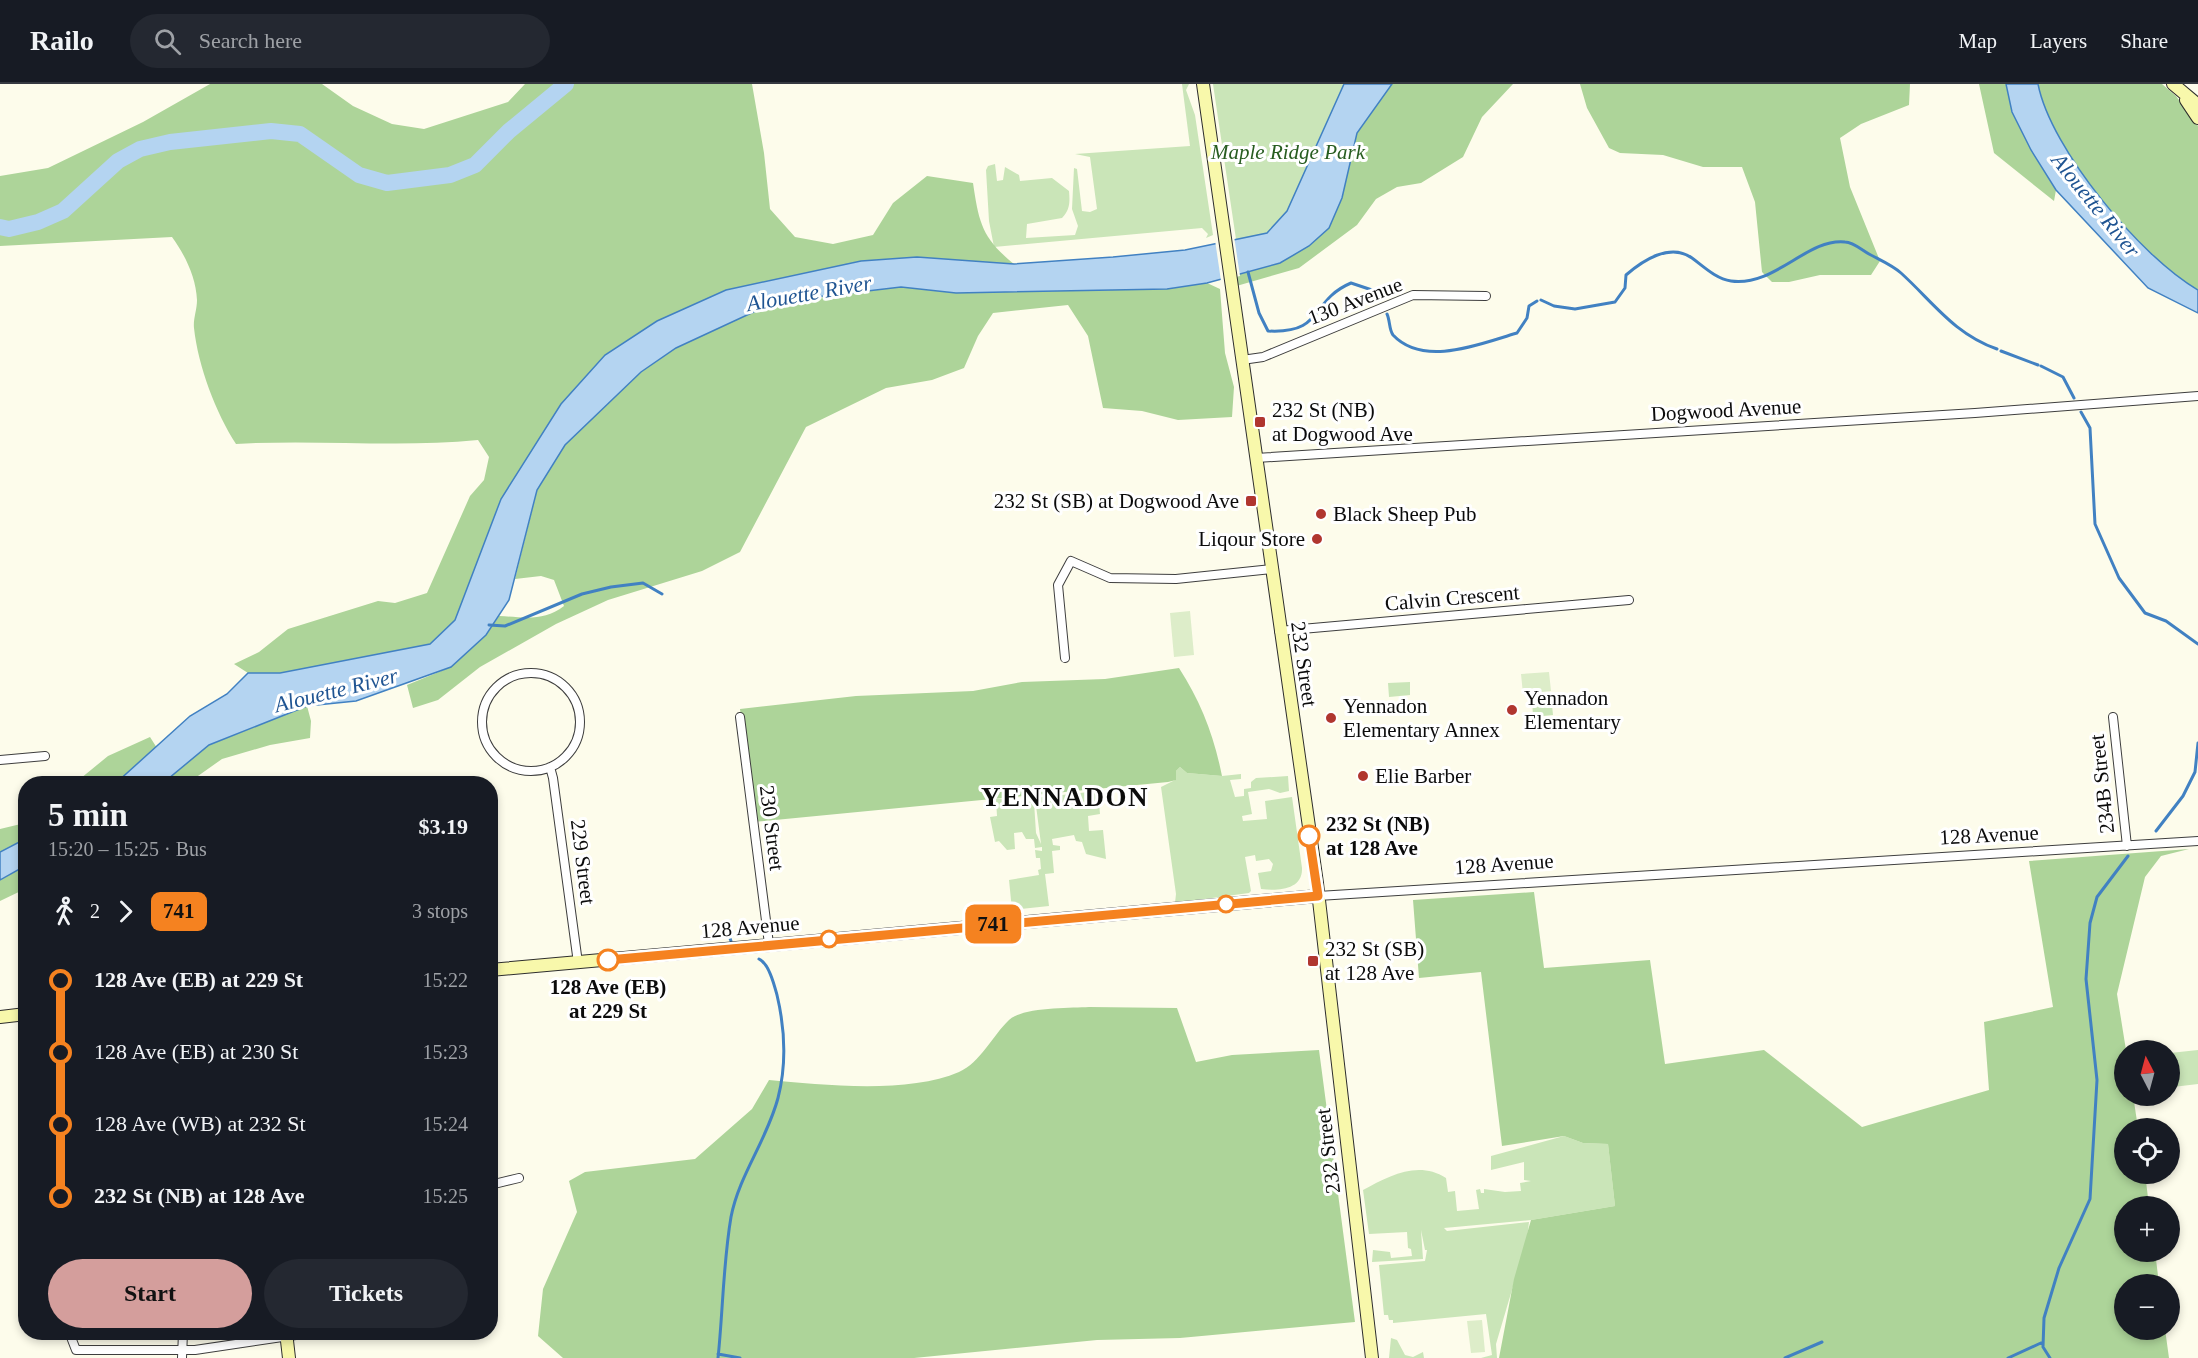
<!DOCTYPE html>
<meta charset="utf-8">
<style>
:root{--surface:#171b24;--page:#242831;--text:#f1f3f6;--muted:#9ea1a6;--line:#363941;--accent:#d49e9c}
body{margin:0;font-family:"Times New Roman",serif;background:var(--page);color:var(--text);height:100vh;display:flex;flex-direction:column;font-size:22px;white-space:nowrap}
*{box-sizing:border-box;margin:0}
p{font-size:20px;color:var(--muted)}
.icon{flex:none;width:33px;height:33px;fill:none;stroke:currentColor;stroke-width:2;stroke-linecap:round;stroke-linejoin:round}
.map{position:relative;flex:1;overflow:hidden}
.side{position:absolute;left:18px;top:692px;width:480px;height:564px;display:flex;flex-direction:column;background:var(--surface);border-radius:24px;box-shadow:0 3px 9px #0003}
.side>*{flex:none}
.badge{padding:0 12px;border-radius:9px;font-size:21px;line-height:39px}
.needle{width:39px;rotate:354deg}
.controls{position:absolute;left:2114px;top:956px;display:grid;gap:12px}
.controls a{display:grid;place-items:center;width:66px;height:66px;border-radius:50%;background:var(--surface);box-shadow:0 3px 9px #0003;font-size:30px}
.map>.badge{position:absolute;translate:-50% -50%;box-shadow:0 0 0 3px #fff}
.legs{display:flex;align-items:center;gap:9px;height:66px;padding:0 30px;font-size:20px}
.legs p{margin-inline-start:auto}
.headline{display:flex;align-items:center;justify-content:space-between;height:102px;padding:0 30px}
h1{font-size:33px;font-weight:700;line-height:45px}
.button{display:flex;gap:12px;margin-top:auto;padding:12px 30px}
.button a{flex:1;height:69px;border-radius:36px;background:var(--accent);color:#111;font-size:24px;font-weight:700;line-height:69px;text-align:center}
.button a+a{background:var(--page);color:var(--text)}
ul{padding:0 30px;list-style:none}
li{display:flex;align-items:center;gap:21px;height:72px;font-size:22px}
li i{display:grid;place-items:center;width:9px;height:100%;margin:0 8px;background:currentColor}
li i::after{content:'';width:15px;height:15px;margin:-8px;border:4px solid;border-radius:50%;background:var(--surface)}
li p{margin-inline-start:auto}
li:first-child i{background:linear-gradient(#0000 50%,currentColor 0)}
li:last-child i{background:linear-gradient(currentColor 50%,#0000 0)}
header{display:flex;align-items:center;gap:36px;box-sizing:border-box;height:84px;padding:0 30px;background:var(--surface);border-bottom:2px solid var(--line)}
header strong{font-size:28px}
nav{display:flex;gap:33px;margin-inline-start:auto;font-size:21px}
.search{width:420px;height:54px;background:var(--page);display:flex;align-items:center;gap:15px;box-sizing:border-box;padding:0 21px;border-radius:33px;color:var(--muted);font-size:22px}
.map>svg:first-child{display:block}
.green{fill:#cae5b8}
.forest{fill:#add499}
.pitch{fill:#ddedc9}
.water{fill:#b4d4f1;stroke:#4181c2;stroke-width:1.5}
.pier{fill:#fdfceb}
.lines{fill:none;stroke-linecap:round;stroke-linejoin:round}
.stream{stroke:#4181c2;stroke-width:3}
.river{stroke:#b4d4f1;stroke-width:16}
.street-casing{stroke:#3e3e3e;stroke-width:10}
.secondary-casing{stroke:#2d2d2d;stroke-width:14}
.street{stroke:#fff;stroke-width:8}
.secondary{stroke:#f8f8ab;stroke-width:12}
.line-1-casing{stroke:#fff;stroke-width:14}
.line-1{stroke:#f58220;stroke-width:9}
.poi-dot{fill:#b0362f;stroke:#fff;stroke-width:2}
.stop-1-dot{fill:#fff;stroke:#f58220;stroke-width:3}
.labels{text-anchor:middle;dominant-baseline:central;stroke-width:6;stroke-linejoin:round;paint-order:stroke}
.park-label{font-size:21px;font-style:italic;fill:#285d21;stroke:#fff}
.street-label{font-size:21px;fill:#0b0b0b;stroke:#fff}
.poi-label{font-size:21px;fill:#0b0b0b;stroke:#fff;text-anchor:start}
.stop-label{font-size:21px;font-weight:bold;fill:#0b0b0b;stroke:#fff;text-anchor:start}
.water-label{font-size:22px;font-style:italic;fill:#1f5492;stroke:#fff}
.district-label{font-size:27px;font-weight:bold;letter-spacing:1.5px;fill:#0b0b0b;stroke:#fff}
</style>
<header>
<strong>Railo</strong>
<div class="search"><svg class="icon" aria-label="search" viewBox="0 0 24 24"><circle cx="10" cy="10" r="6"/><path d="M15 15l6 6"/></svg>Search here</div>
<nav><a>Map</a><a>Layers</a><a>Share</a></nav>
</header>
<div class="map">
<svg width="2198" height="1274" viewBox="0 0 2198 1274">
<rect width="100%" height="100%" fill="#fdfceb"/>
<path class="green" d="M1182 0H1189L1186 6 1195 31 1213 151 1206 154 1208 150 1202 144 994 163 989 137 986 86 988 82 995 80 997 97 1003 96 1005 83 1019 91 1020 97 1052 94 1069 107C1070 118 1070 126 1062 134L1027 140 1026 154 1075 151 1078 142 1072 125 1074 84 1077 85 1082 127 1090 128 1097 125 1090 73 1075 70 1190 62Z
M1213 0H1392L1241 189Z
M1410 598V611L1389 613 1388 599Z
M1551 611 1553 631 1533 633 1532 613Z
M1180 683 1187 689 1222 692 1241 690V695L1230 696 1235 713 1244 712V705L1251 704V698L1256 694 1288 692 1289 707 1280 709 1269 705 1248 708 1252 730 1242 732 1243 737 1267 735 1265 717 1292 713 1302 784C1303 806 1278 807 1261 805L1258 789 1271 787 1273 780 1269 775 1256 777 1255 771 1245 773 1251 807 1249 809 1175 819 1176 810 1161 703 1175 696 1176 687Z
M1098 707 1100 730 1088 732 1089 747 1103 746 1106 775 1086 770 1082 758 1076 757 1074 751 1052 755 1053 761 1060 762V766L1052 767 1054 789 1045 790 1049 822 1012 826 1009 796 1039 791 1038 786 1041 785 1040 774H1036L1035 766 1042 767V763L1035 764 1034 755H1026L1022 748 1014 749 1015 765 1007 766 999 757 995 758 990 733 997 732 996 715 1016 714 1020 717 1034 718 1036 749 1041 760 1035 714Z
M2198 966V1000L2173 1003 2170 969Z
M1564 1052 1583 1059 1608 1060 1615 1122 1531 1136 1444 1144 1447 1147 1529 1138 1527 1155 1496 1260 1497 1274H1481L1492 1271 1486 1230 1393 1239V1236H1389L1388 1231H1384L1379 1181 1425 1177 1427 1166H1425L1421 1146 1423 1175 1372 1178 1373 1166 1390 1168 1391 1174 1412 1172 1411 1165 1408 1164 1407 1148 1369 1150 1363 1106C1389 1092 1418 1076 1446 1094L1448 1108 1455 1107 1457 1127 1479 1125 1476 1106 1480 1105 1481 1109H1484V1105L1505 1108 1521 1107 1520 1099 1531 1097 1524 1096V1078L1491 1086V1072Z
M1391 1254 1397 1256 1405 1271 1413 1273 1423 1268 1424 1274H1389Z"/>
<path class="forest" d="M210 0H322L353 22 392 40 424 45 508 18 525 0H752L764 69 770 125 795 153 833 160 873 151 893 119 927 92 973 99C979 139 982 154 1014 180L917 173 861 177 726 206 657 237 605 271 501 415 455 536 430 560 280 589H248L234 580 259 568 288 545 378 517 395 519 427 509 470 412 484 396 489 373 478 356C397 364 317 355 236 360 216 329 198 282 194 244 193 235 197 226 197 216 196 193 185 171 172 153L0 162V92L48 84 143 38Z
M1392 0H1513L1482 33 1463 73 1421 99 1397 103 1376 115 1357 141 1299 184 1233 203 1231 191 1280 179 1329 144 1342 114 1357 49Z
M1580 0H1910L1909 21 1861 40 1840 54 1850 103 1880 177 1871 191H1820L1789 198H1772L1762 188 1755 118 1742 83H1703L1663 71 1620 69 1609 64 1587 24Z
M1979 0H2006C2015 40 2034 72 2056 106L2054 117 1994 69Z
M2038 0H2162L2176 12 2198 42V206C2141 173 2051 66 2038 0Z
M1207 199 1220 205 1225 269 1234 303 1232 333 1178 336 1142 327 1103 324 1088 252 1068 221 993 229 978 252 964 284 932 296 886 304 806 343 740 468 702 487 608 516 556 540 480 583 438 616 413 624 407 601 451 583 486 551 499 532C524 533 543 538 564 522L554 496 541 492 515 495 537 406 565 361 641 288 676 264 760 225 808 214 901 203 956 209 1167 205Z
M1179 584C1201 618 1214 652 1222 692L1187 689 1180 683 1176 687V696L1168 698 753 738 740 625 856 612 973 607 1022 598 1105 595Z
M307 622 311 637 310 654 270 661 222 675 188 699H163L209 661Z
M150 653 157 664 116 699H75L108 672Z
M25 739V755L0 768V745Z
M2189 765 2161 772 2145 793 2117 910 2126 966 2124 1011H2133L2138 1044H2124V1089H2145L2149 1122H2124V1167H2155L2159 1200H2124V1245H2165L2169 1274H1499L1514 1195 1531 1136 1615 1122 1608 1060 1583 1059 1564 1052 1502 1062 1481 888 1419 894 1413 816 1534 808 1544 884 1650 876 1665 980 1764 966 1862 1043 1989 1006 1984 938 2053 923 2029 777Z
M25 782V805L0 817V796Z
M1089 923 1177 924 1196 978 1232 971 1319 966 1355 1238 1180 1254 1097 1256 914 1274H563L538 1252 543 1205 577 1128 569 1097 585 1088 695 1075 752 1025 769 996C822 1001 909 1010 959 988 980 979 993 951 1009 936 1023 923 1070 924 1089 923Z"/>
<path class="pitch" d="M1190 527 1194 571 1174 573 1170 529Z
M1549 588 1551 607 1523 610 1521 590Z
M1482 1236 1485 1268 1471 1269 1467 1237Z"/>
<path class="water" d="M1344 0H1392L1357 49 1342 114 1329 144 1309 162 1280 179 1207 199 1167 205 956 209 901 203 808 214 760 225 676 264 641 288 565 361 537 406 509 516 486 551 451 583 356 617 307 622 209 661 163 699H116L190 632 227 610 248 589H280L430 560 455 536 501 415 561 320 605 271 657 237 726 206 861 177 917 173 1014 180 1113 173 1185 166 1267 149 1287 127Z
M2006 0H2038C2051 66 2141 173 2198 206V229L2148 204 2056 106 2031 66 2012 28Z
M25 755V782L0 796V768Z"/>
<path class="pier" d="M1234 152 1240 192 1221 197 1215 156Z"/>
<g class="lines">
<path class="stream" d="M1248 188 1259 229 1268 247C1325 250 1309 217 1351 199L1375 207 1376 217
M1541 216 1554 222 1575 225 1615 218 1625 204 1626 191C1642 177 1670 158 1692 174 1703 182 1716 195 1731 197 1775 203 1807 154 1845 158 1853 158 1862 166 1869 170 1880 176 1892 181 1901 189 1933 218 1954 250 1997 265
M1387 230C1390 236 1389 246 1393 251 1424 284 1482 259 1517 249L1527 234 1529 222 1537 217
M2001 267 2038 281
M2041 282 2063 293 2074 314
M2081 328 2090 344 2095 440 2119 494 2145 529 2166 537 2198 560
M489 541 505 542 582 510 611 503 643 499 662 510
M2156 747 2183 712 2195 688 2198 659
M729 852 731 857
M718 1270 740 1274
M718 1274C723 1227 723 1180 731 1133 739 1091 767 1056 778 1014 787 979 785 945 777 911 774 900 769 880 759 875
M1785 1274 1822 1258
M2008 1274 2043 1258
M2050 1274 2043 1263 2044 1234 2059 1184 2090 1115 2097 996 2086 895 2090 839 2097 813 2128 772"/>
<path class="river" d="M0 143 9 145 38 138 63 127 118 77 140 65 170 58 271 47 300 50 359 91 387 99 450 91 475 81 509 47 566 0"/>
<defs>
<path id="street" d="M1242 276 1263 273 1413 211 1486 212
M1256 374 1975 329 2198 312
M1279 547 1629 516
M1065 574 1058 501 1071 477 1110 494 1176 495 1272 485
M482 638a49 49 0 1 1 98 0a49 49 0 1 1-98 0Z
M740 633 769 860
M2113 633 2127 762
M0 676 45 672
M550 683 553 694 578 879
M1318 812 2198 757
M490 1101 519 1094
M69 1248 76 1266H195L316 1248
M182 1274 183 1248"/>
<path id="secondary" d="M1203 0 1317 799 1372 1274
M2173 0 2198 21
M2186 16 2198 34
M490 886 1318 812
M0 933 26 930
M286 1248 289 1274"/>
</defs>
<use href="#street" class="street-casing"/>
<use href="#secondary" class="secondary-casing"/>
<use href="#street" class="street"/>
<use href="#secondary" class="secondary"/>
</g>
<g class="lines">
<defs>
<path id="line-1" d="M608 876 1318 812 1309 752"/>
</defs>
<use href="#line-1" class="line-1-casing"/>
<use href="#line-1" class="line-1"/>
</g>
<g class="poi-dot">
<rect x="1254" y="332" width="12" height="12" rx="3"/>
<rect x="1245" y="411" width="12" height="12" rx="3"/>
<circle cx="1321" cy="430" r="6"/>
<circle cx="1317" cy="455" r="6"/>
<circle cx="1512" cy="626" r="6"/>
<circle cx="1331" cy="634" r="6"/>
<circle cx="1363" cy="692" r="6"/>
<rect x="1307" y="871" width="12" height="12" rx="3"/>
</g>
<g class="stop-1-dot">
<circle cx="1309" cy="752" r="10"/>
<circle cx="1226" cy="820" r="8"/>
<circle cx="829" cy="855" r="8"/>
<circle cx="608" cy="876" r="10"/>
</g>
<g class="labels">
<g class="park-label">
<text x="1288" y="68">Maple Ridge Park</text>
</g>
<g class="street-label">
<text transform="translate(1355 217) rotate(-21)">130 Avenue</text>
<text transform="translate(1726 326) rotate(-3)">Dogwood Avenue</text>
<text transform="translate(1452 514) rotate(-5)">Calvin Crescent</text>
<text transform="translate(1304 580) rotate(82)">232 Street</text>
<text transform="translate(2102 700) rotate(-96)">234B Street</text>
<text transform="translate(772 744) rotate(83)">230 Street</text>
<text transform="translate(1989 751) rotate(-3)">128 Avenue</text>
<text transform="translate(583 778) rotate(83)">229 Street</text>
<text transform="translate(1504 780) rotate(-4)">128 Avenue</text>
<text transform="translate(750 843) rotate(-5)">128 Avenue</text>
<text transform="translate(1328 1067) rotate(-97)">232 Street</text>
</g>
<g class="poi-label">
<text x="1272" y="326">232 St (NB)<tspan x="1272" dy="24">at Dogwood Ave</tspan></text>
<text x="1239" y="417" text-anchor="end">232 St (SB) at Dogwood Ave</text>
<text x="1333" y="430">Black Sheep Pub</text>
<text x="1305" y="455" text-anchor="end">Liqour Store</text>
<text x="1524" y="614">Yennadon<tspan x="1524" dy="24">Elementary</tspan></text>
<text x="1343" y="622">Yennadon<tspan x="1343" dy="24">Elementary Annex</tspan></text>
<text x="1375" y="692">Elie Barber</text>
<text x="1325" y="865">232 St (SB)<tspan x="1325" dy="24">at 128 Ave</tspan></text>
</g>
<g class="stop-label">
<text x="1326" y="740">232 St (NB)<tspan x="1326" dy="24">at 128 Ave</tspan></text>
<text x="608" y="903" text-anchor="middle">128 Ave (EB)<tspan x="608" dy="24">at 229 St</tspan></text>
</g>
<g class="water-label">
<text transform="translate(2096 121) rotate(51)">Alouette River</text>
<text transform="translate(809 209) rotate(-10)">Alouette River</text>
<text transform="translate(336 606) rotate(-14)">Alouette River</text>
</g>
<g class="district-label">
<text x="1065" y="713">YENNADON</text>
</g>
</g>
</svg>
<div class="controls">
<a><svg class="needle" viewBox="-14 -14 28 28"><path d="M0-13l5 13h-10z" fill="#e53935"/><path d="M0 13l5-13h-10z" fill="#9ea1a6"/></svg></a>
<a><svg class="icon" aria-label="locate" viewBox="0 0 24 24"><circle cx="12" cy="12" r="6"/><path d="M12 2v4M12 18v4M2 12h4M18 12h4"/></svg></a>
<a>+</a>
<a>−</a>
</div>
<b class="badge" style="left:993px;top:840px;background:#f58220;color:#111">741</b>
<section class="side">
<div class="headline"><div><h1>5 min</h1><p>15:20 – 15:25 · Bus</p></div><b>$3.19</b></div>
<div class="legs"><svg class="icon" aria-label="walk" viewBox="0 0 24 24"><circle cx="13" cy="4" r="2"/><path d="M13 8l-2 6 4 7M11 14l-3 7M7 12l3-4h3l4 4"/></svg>2<svg class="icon" aria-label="forward" viewBox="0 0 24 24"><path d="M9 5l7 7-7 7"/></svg><b class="badge" style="background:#f58220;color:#111">741</b><p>3 stops</p></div>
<ul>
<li><i style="color:#f58220"></i><b>128 Ave (EB) at 229 St</b><p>15:22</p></li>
<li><i style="color:#f58220"></i><span>128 Ave (EB) at 230 St</span><p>15:23</p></li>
<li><i style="color:#f58220"></i><span>128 Ave (WB) at 232 St</span><p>15:24</p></li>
<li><i style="color:#f58220"></i><b>232 St (NB) at 128 Ave</b><p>15:25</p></li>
</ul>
<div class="button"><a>Start</a><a>Tickets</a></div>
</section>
</div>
